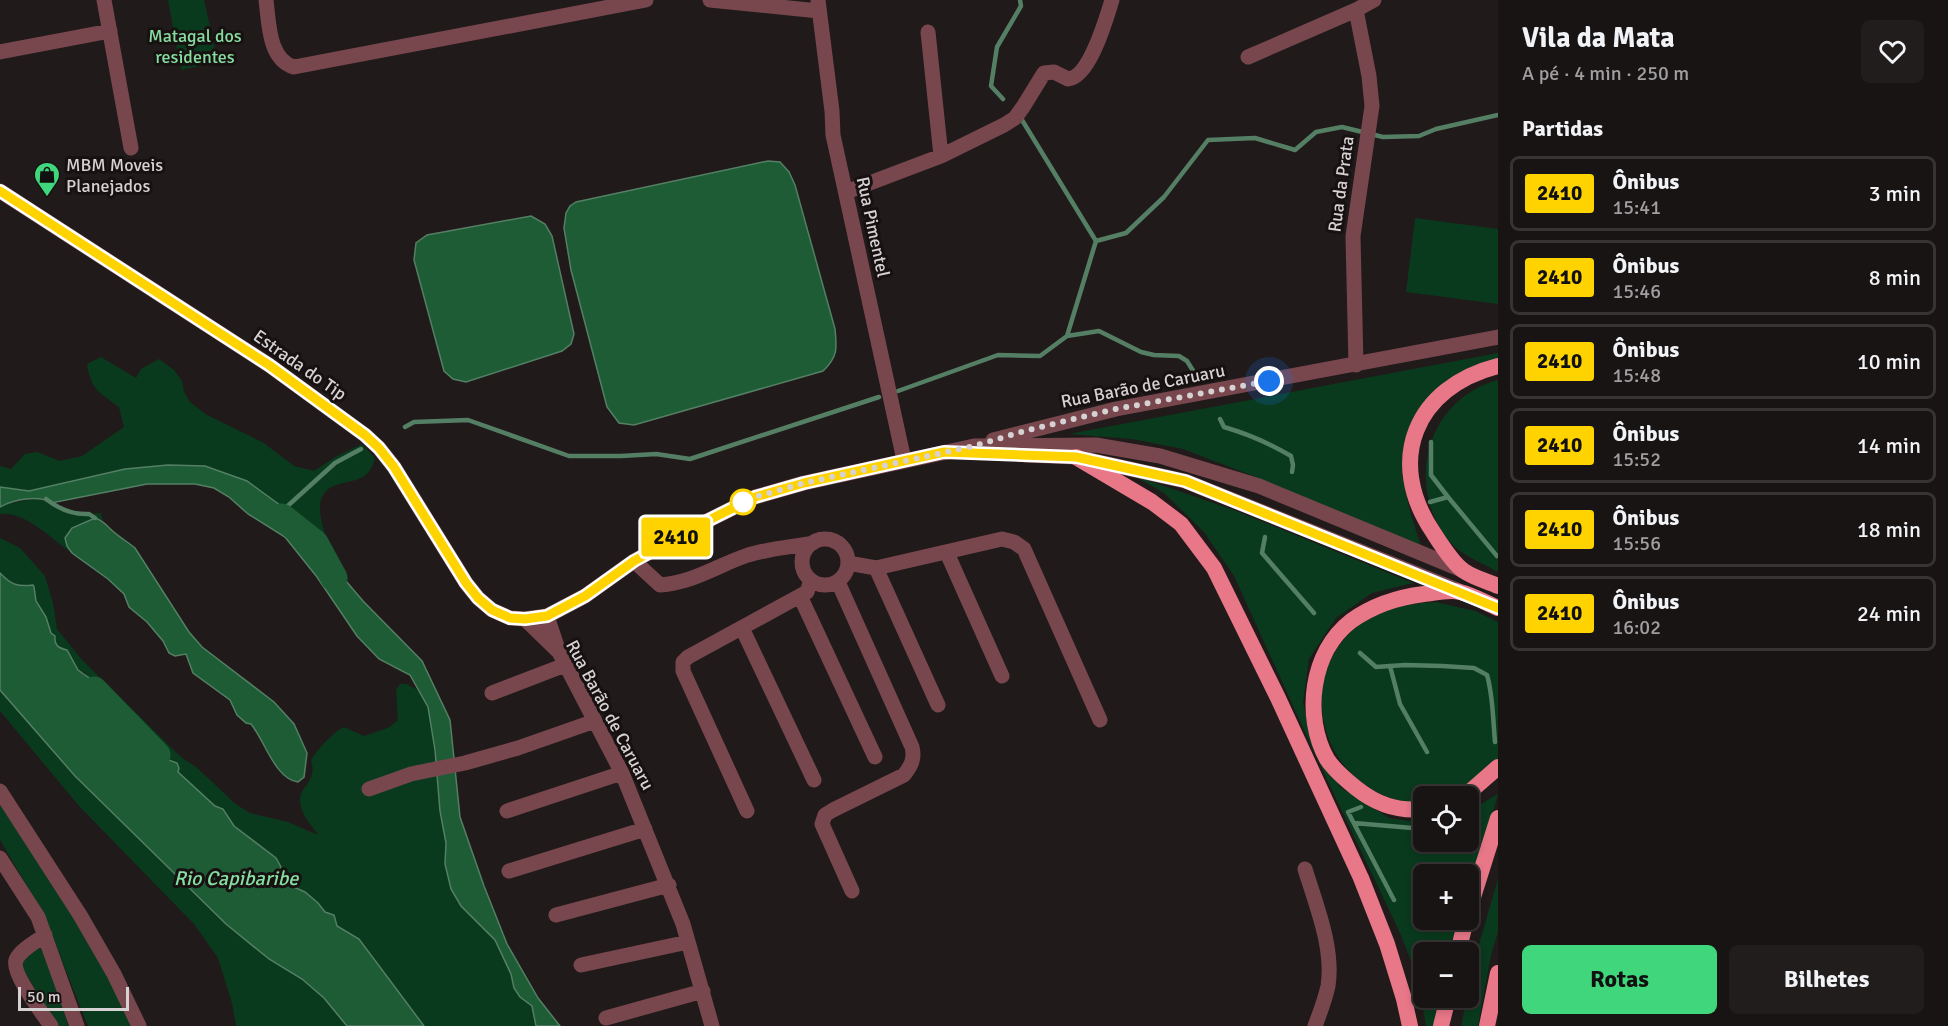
<!DOCTYPE html>
<html lang="pt">
<meta charset="utf-8">
<style>
:root{--surface:#191414;--page:#221d1d;--text:#f1f3f6;--muted:#9f9ea0;--line:#373334;--accent:#40d77c}
body{margin:0;font-family:Signika,sans-serif;background:var(--page);color:var(--text);height:100vh;display:flex;flex-direction:column;font-size:22px;white-space:nowrap}
*{box-sizing:border-box;margin:0}
p{font-size:20px;color:var(--muted)}
.icon{flex:none;width:33px;height:33px;fill:none;stroke:currentColor;stroke-width:2;stroke-linecap:round;stroke-linejoin:round}
.map{position:relative;flex:1;overflow:hidden}
.side{display:flex;flex-direction:column;background:var(--surface);width:450px}
.side>*{flex:none}
.badge{padding:0 12px;border-radius:4px;font-size:21px;line-height:39px}
.fabs{position:absolute;left:1413px;top:786px;display:grid;gap:12px}
.fabs a{display:grid;place-items:center;width:66px;height:66px;border-radius:9px;background:var(--surface);box-shadow:0 3px 9px #0003,0 0 0 2px var(--line);font-size:30px}
.scale{position:absolute;left:18px;bottom:15px;width:111px;box-sizing:border-box;padding-left:6px;border:3px solid #d6d1d2;border-top:0;font-size:16px;line-height:21px;white-space:nowrap;color:#d6d1d2;-webkit-text-stroke:4px #171111;paint-order:stroke}
.you{position:absolute;width:30px;height:30px;margin:-15px;border:4px solid #fff;border-radius:50%;background:#1a73e8;box-shadow:0 0 0 9px #1a73e833}
.map>.badge{position:absolute;translate:-50% -50%;box-shadow:0 0 0 3px #fff}
h2{padding:0 24px;font-size:22px;line-height:54px}
.round{display:grid;place-items:center;flex:none;width:63px;height:63px;border-radius:9px;background:var(--page)}
.headline{display:flex;align-items:center;justify-content:space-between;height:102px;padding:0 24px}
h1{font-size:28px;font-weight:700;line-height:45px}
.cta{display:flex;gap:12px;margin-top:auto;padding:12px 24px}
.cta a{flex:1;height:69px;border-radius:9px;background:var(--accent);color:#111;font-size:24px;font-weight:700;line-height:69px;text-align:center}
.cta a+a{background:var(--page);color:var(--text)}
ul{padding:0;list-style:none}
li{display:flex;align-items:center;gap:18px;height:75px;margin:0 12px 9px;padding:0 12px;border:3px solid var(--line);border-radius:9px}
li div{flex:1}
li b{display:block;font-size:22px}
li em{font-style:normal}
li .badge{min-width:66px;font-weight:700;text-align:center}
main{display:flex;flex:1;min-height:0}
.map>svg:first-child{display:block}
.green{fill:#093a1d}
.water{fill:#1d5c35;stroke:#547f64;stroke-width:1.5}
.lines{fill:none;stroke-linecap:round;stroke-linejoin:round}
.stream{stroke:#547f64;stroke-width:4.5}
.river{stroke:#1d5c35;stroke-width:27}
.minor{stroke:#78474d;stroke-width:15}
.tertiary{stroke:#78474d;stroke-width:15}
.trunk{stroke:#e87788;stroke-width:16}
.line-casing{stroke:#fff;stroke-width:14}
.line{stroke:#ffd300;stroke-width:9}
.walk{stroke:#d6d1d2;stroke-width:6;stroke-dasharray:0 10.8}
.stop-dot{fill:#fff;stroke:#ffd300;stroke-width:3}
.labels{text-anchor:middle;dominant-baseline:central;stroke-width:6;stroke-linejoin:round;paint-order:stroke}
.park-label{font-size:18px;fill:#86dd9f;stroke:#171111}
.poi-label{font-size:18px;fill:#d6d1d2;stroke:#171111;text-anchor:start}
.street-label{font-size:18px;fill:#d6d1d2;stroke:#171111}
.water-label{font-size:20px;font-style:italic;fill:#87dea1;stroke:#171111}
</style>
<main>
<div class="map">
<svg width="1498" height="1026" viewBox="0 0 1498 1026">
<rect width="100%" height="100%" fill="#211a1a"/>
<path class="green" d="M168 0H204L218 62 181 70Z
M1415 218 1498 229V304L1406 292Z
M1498 353V361L1420 411 1403 447 1402 475 1411 515 1421 546 1253 476 1183 449 1132 439 1069 434Z
M101 357 136 378 141 369 159 359 174 370 182 381 184 392 190 402 207 415 264 443 294 466 314 471 337 456 362 444 375 458C373 465 370 473 363 477 349 485 322 480 320 506 319 527 335 558 343 577L284 508 247 481 205 466 168 465 125 469 29 491 0 487V466L11 469 25 454 37 452 60 461 82 456 124 427 119 407C99 392 91 390 87 364Z
M1498 380V572C1483 563 1462 556 1451 543 1403 487 1426 399 1498 380Z
M1132 475 1234 510 1413 583 1372 593 1336 618 1309 659 1303 702 1310 735 1340 787 1389 818 1423 823 1424 842H1468L1469 811 1498 794 1469 898 1468 874H1424V920H1463L1455 952H1424V998H1444L1436 1026H1426L1418 979 1400 933 1315 754 1234 576 1204 532 1164 493Z
M34 499C49 499 53 507 66 511 78 514 88 514 101 513L103 520 95 518 67 546 72 553C51 539 26 511 0 514V507L5 504Z
M0 538 20 548 45 576 53 603 57 629 82 660 181 757 196 767 223 792 234 803 250 813 288 822 318 835C313 827 305 819 302 810 293 785 319 787 311 760 318 749 333 732 344 727L364 736 390 727 398 720 396 690 400 684H406L418 690 428 707 435 750 440 811 446 843 445 864 473 917 495 940 511 974 514 988 520 997 532 1006 536 1026H424L359 939 337 926 318 903 289 885 282 876 276 858 234 826 223 809 215 806 190 784 178 772 170 759 163 758 151 744 154 742C149 738 144 734 138 730 130 725 121 730 118 719L121 713 112 699 103 694 85 673 78 670 72 659 55 642 46 617 36 601 34 587 33 585C18 587 10 584 0 573Z
M1435 602 1475 611 1498 622V759L1467 789 1452 796H1424L1423 803C1400 804 1378 795 1360 781 1305 737 1309 650 1373 616 1392 607 1414 603 1435 602Z
M0 690 75 776 226 924 269 959 302 979 324 998 347 1026H236L232 1003 218 958 194 924 79 806 0 711Z
M0 798 68 899 135 1026H88L43 913 0 840Z
M1498 879V932L1491 955 1478 1026H1461L1467 998H1468L1472 968Z
M39 944 48 954 68 1026H56L20 963Z"/>
<path class="water" d="M768 161 780 162 789 172 795 185 835 329C837 348 838 357 823 371L634 425 619 423 607 407 571 270 564 228 566 213 570 206 576 202Z
M531 216 545 224 552 236 574 334 571 344 562 351 466 382 453 379 444 371 414 260 416 243 427 235Z
M168 465 205 466 247 481 284 508 363 601 422 661 450 720 460 817 484 886 507 944 538 998 560 1026H536L532 1006 520 997 514 988 511 974 495 940 461 906 451 889 445 864 446 843 440 811 435 750 428 707 410 675 379 659 357 636 317 577 285 537 248 514 229 497 214 488 195 484H147L51 503C39 494 12 500 0 507V487L29 491 125 469Z
M95 518C105 521 107 527 115 533 122 539 128 542 135 548L189 632 202 647 274 702 294 724 307 753 304 777 298 782C275 779 265 741 251 724L246 723 237 715 230 700 193 673 186 654 175 656 169 653 163 641 147 622 129 607 124 594 108 579 72 553 67 546 65 538 72 528Z
M0 573C11 585 18 587 33 585L34 587 36 601 46 617 51 633 55 636C54 645 58 648 67 650L78 670 102 687 103 694 120 707 121 713 118 719C122 733 144 726 154 742L152 745 157 749 163 758 177 763 179 768 178 772 215 806 223 809 234 826 276 858 281 867 279 871 289 885 305 892 318 903 325 912 334 915 337 926 359 939 424 1026H347L324 998 302 979 269 959 226 924 75 776 0 690Z"/>
<g class="lines">
<path class="stream" d="M1003 99 991 86 997 47 1021 6 1020 0
M1022 120 1096 241
M1067 336 1099 331 1141 352 1154 355 1179 356 1187 361 1197 377
M898 391 998 355 1040 356 1067 336 1096 241 1126 233 1164 197 1208 140 1255 138 1295 150 1316 132 1342 127 1383 137 1419 136 1436 129 1498 115
M1220 419 1224 427C1248 434 1269 443 1291 456L1293 465 1292 472
M405 427 414 422 468 420 569 456H621L656 454 690 459 879 397
M1431 442V475L1448 497
M46 499C59 509 73 515 89 514L95 518
M1430 502 1448 497 1497 556
M281 512 335 463 361 449
M1265 537 1262 553 1314 613
M1360 653 1376 667 1405 665 1442 666 1474 668 1487 675C1493 695 1493 720 1495 742
M1390 666 1400 704 1427 752
M1361 807 1348 812 1394 900
M1354 823 1424 829"/>
<path class="river" d="M282 517 315 543 334 578
M94 690 157 755"/>
<path class="minor" d="M104 0 131 148
M266 0C269 22 268 59 294 67L646 0
M710 0 819 11
M818 0 832 111 833 135 904 460
M928 32 941 156
M0 52 110 31
M1248 57 1356 10 1374 0
M846 192 941 156 1004 125 1015 118 1023 107 1044 73 1054 72 1068 79C1090 77 1106 19 1112 0
M1356 365 1353 236 1372 106 1369 76 1356 10
M802 562a23 23 0 1 1 46 0a23 23 0 1 1-46 0Z
M947 553 1002 676
M634 561 660 585C693 583 718 565 748 555 768 549 792 547 813 543
M848 563 876 568 1002 539 1014 542 1024 549 1100 720
M876 568 938 705
M838 582 912 747C915 759 911 766 904 775L833 810 825 815 822 824 852 891
M800 596 875 757
M547 616 558 649
M525 619 559 652 622 773 683 924 712 1026
M742 628 814 780
M492 693 565 665
M369 789 411 774 465 763 518 748 595 721
M0 791 80 915 114 974 139 1026
M507 811 622 773
M747 811 683 671V662L688 657 807 592 811 580
M0 858 38 917 77 1026
M1305 869C1316 905 1334 948 1328 986 1325 1000 1320 1013 1315 1026
M509 871 645 829
M556 915 669 885
M45 935C37 941 20 950 16 960 11 973 43 1014 51 1026
M581 965 688 942
M606 1018 703 991"/>
<path class="tertiary" d="M0 191 269 365 365 435 379 448 394 467 466 583 478 598 492 610 510 618 525 619 547 616 585 596 634 561 699 525 755 497 804 483 974 446 1096 445 1160 456 1259 486 1462 570
M993 440 1116 409 1498 337
M1025 455 1076 457 1185 481 1457 590"/>
<path class="trunk" d="M1498 366C1415 387 1385 461 1433 532 1440 543 1453 564 1464 571 1474 578 1487 581 1498 586
M1076 457 1152 502 1181 524 1214 568 1278 698 1361 878 1387 944 1404 999 1410 1026
M1465 796 1498 767
M1424 809C1397 812 1376 804 1356 788 1346 780 1334 770 1327 759 1303 716 1311 652 1351 621 1372 606 1399 597 1424 594 1434 593 1450 589 1460 592 1473 595 1486 603 1498 608
M1468 913 1498 818
M1458 952 1466 920
M1441 1026 1448 998
M1487 1026 1498 973"/>
</g>
<g class="lines">
<defs>
<path id="line" d="M0 191 269 365 365 435 379 448 394 467 466 583 478 598 492 610 510 618 525 619 547 616 585 596 634 561 699 525 755 497 804 483 944 452 1076 457 1185 481 1498 608"/>
</defs>
<use href="#line" class="line-casing"/>
<use href="#line" class="line"/>
<path class="walk" d="M743 502 736 505 755 497 804 483 974 446 1028 430 1116 409 1269 381"/>
</g>
<defs>
<symbol id="shop-pin" viewBox="-11 -11 22 30"><path d="M0 17L-7.5 6A9.5 9.5 0 1 1 7.5 6Z" fill="#40d77c" stroke="#171111"/><path d="M-5-2.5h2.3a2.7 3.5 0 0 1 5.4 0H5L5.5 6h-11ZM-1.5-2.5h3a1.5 2.3 0 0 0-3 0Z" fill="#111"/></symbol>
</defs>
<g fill-rule="evenodd">
<use href="#shop-pin" x="32" y="160" width="30" height="40"/>
</g>
<circle class="stop-dot" cx="743" cy="502" r="12"/>
<g class="labels">
<g class="park-label">
<text x="195" y="36">Matagal dos<tspan x="195" dy="21">residentes</tspan></text>
</g>
<g class="poi-label">
<text x="66" y="165">MBM Moveis<tspan x="66" dy="21">Planejados</tspan></text>
</g>
<g class="street-label">
<text transform="translate(1341 184) rotate(-82)">Rua da Prata</text>
<text transform="translate(873 227) rotate(78)">Rua Pimentel</text>
<text transform="translate(300 365) rotate(35)">Estrada do Tip</text>
<text transform="translate(1143 386) rotate(-11)">Rua Barão de Caruaru</text>
<text transform="translate(610 715) rotate(62)">Rua Barão de Caruaru</text>
</g>
<g class="water-label">
<text x="236" y="878">Rio Capibaribe</text>
</g>
</g>
</svg>
<div class="fabs">
<a><svg class="icon" aria-label="locate" viewBox="0 0 24 24"><circle cx="12" cy="12" r="6"/><path d="M12 2v4M12 18v4M2 12h4M18 12h4"/></svg></a>
<a>+</a>
<a>−</a>
</div>
<div class="scale">50 m</div>
<div class="you" style="left:1269px;top:381px"></div>
<b class="badge" style="left:676px;top:537px;background:#ffd300;color:#111">2410</b>
</div>
<section class="side">
<div class="headline"><div><h1>Vila da Mata</h1><p>A pé · 4 min · 250 m</p></div><a class="round"><svg class="icon" aria-label="heart" viewBox="0 0 24 24"><path d="M12 20l-8-8c-3-5 5-10 8-4 3-6 11-1 8 4z"/></svg></a></div>
<h2>Partidas</h2>
<ul>
<li><span class="badge" style="background:#ffd300;color:#111">2410</span><div><b>Ônibus</b><p>15:41</p></div><em>3 min</em></li>
<li><span class="badge" style="background:#ffd300;color:#111">2410</span><div><b>Ônibus</b><p>15:46</p></div><em>8 min</em></li>
<li><span class="badge" style="background:#ffd300;color:#111">2410</span><div><b>Ônibus</b><p>15:48</p></div><em>10 min</em></li>
<li><span class="badge" style="background:#ffd300;color:#111">2410</span><div><b>Ônibus</b><p>15:52</p></div><em>14 min</em></li>
<li><span class="badge" style="background:#ffd300;color:#111">2410</span><div><b>Ônibus</b><p>15:56</p></div><em>18 min</em></li>
<li><span class="badge" style="background:#ffd300;color:#111">2410</span><div><b>Ônibus</b><p>16:02</p></div><em>24 min</em></li>
</ul>
<div class="cta"><a>Rotas</a><a>Bilhetes</a></div>
</section>
</main>
